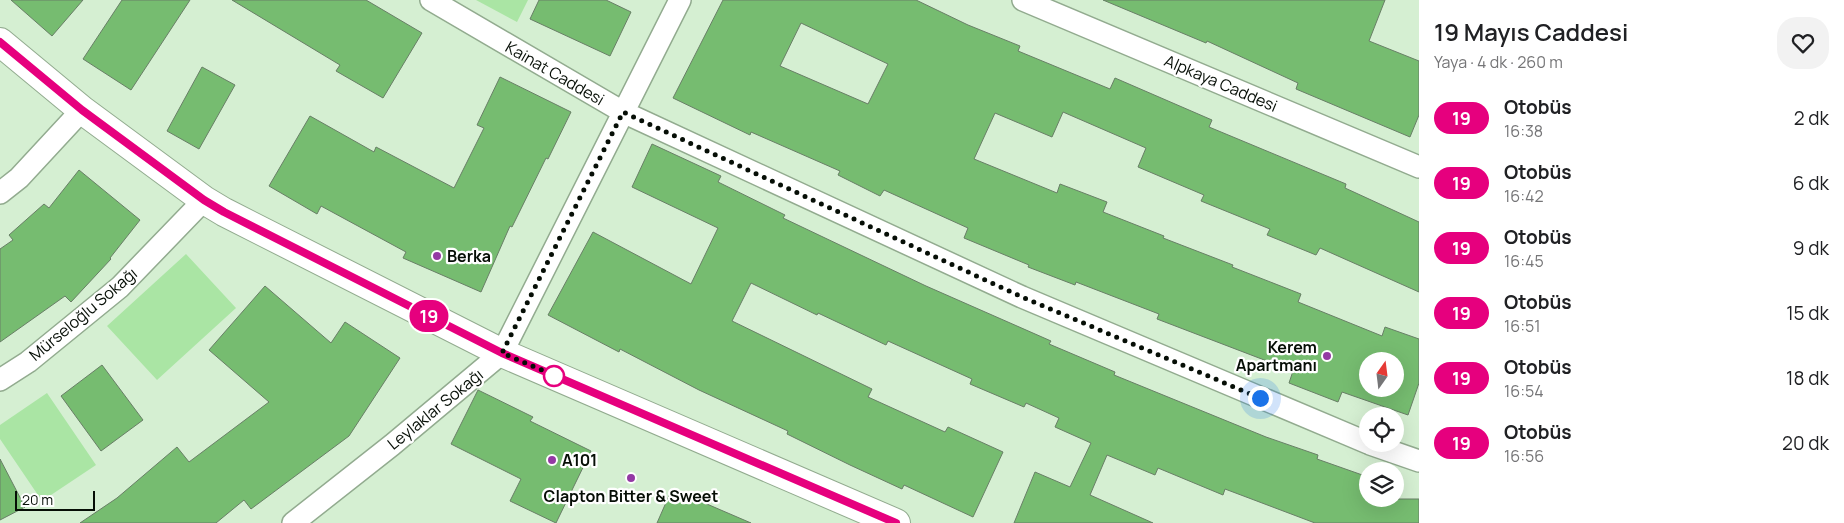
<!DOCTYPE html>
<html lang="tr">
<meta charset="utf-8">
<style>
:root{--surface:#fff;--page:#f2f2f2;--text:#202124;--muted:#757577}
body{margin:0;font-family:Manrope,sans-serif;background:var(--page);color:var(--text);height:100vh;display:flex;flex-direction:column;font-size:19px;white-space:nowrap}
*{box-sizing:border-box;margin:0}
p{font-size:16px;color:var(--muted)}
.icon{flex:none;width:28px;height:28px;fill:none;stroke:currentColor;stroke-width:2;stroke-linecap:round;stroke-linejoin:round}
.map{position:relative;flex:1;overflow:hidden}
.side{display:flex;flex-direction:column;background:var(--surface);width:425px}
.side>*{flex:none}
.badge{padding:0 10px;border-radius:16px;font-size:18px;line-height:32px}
.needle{width:32px;rotate:14deg}
.fabs{position:absolute;left:1359px;top:352px;display:grid;gap:10px}
.fabs a{display:grid;place-items:center;width:45px;height:45px;border-radius:50%;background:var(--surface);box-shadow:0 5px 20px #0002;font-size:25px}
.scale{position:absolute;left:15px;bottom:12px;width:80px;box-sizing:border-box;padding-left:5px;border:2px solid #060e06;border-top:0;font-size:14px;line-height:18px;white-space:nowrap;color:#060e06;-webkit-text-stroke:4px #fff;paint-order:stroke}
.you{position:absolute;width:25px;height:25px;margin:-12px;border:4px solid #fff;border-radius:50%;background:#1a73e8;box-shadow:0 0 0 8px #1a73e833}
.map>.badge{position:absolute;translate:-50% -50%;box-shadow:0 0 0 2px #fff}
.round{display:grid;place-items:center;flex:none;width:52px;height:52px;border-radius:20px;background:var(--page)}
.head{display:flex;align-items:center;justify-content:space-between;height:85px;padding:0 15px}
h1{font-size:24px;font-weight:600;line-height:38px}
ul{padding:0;list-style:none}
li{display:flex;align-items:center;gap:15px;height:65px;padding:0 15px}
li div{flex:1}
li b{display:block;font-size:19px}
li em{font-style:normal}
li .badge{min-width:55px;font-weight:700;text-align:center}
main{display:flex;flex:1;min-height:0}
.map>svg:first-child{display:block}
.green{fill:#aae5a4}
.building{fill:#76bc70;stroke:#687f66;fill-rule:evenodd}
.lines{fill:none;stroke-linecap:round;stroke-linejoin:round}
.minor-casing{stroke:#92ab8f;stroke-width:24}
.tertiary-casing{stroke:#92ab8f;stroke-width:30}
.minor{stroke:#fff;stroke-width:21}
.tertiary{stroke:#fff;stroke-width:28}
.line-casing{stroke:#fff;stroke-width:11}
.line{stroke:#e6007e;stroke-width:8}
.walk{stroke:#060e06;stroke-width:5;stroke-dasharray:0 9}
.poi-dot{fill:#9439a4;stroke:#fff;stroke-width:2}
.stop-dot{fill:#fff;stroke:#e6007e;stroke-width:2.5}
.labels{text-anchor:middle;dominant-baseline:central;stroke-width:4.5;stroke-linejoin:round;paint-order:stroke}
.street-label{font-size:16px;fill:#060e06;stroke:#fff}
.poi-label{font-size:16px;font-weight:bold;fill:#060e06;stroke:#fff;text-anchor:start}
</style>
<main>
<div class="map">
<svg width="1419" height="523" viewBox="0 0 1419 523">
<rect width="100%" height="100%" fill="#d5efd2"/>
<path class="green" d="M476 0H528L517 22Z
M186 254 236 308 157 380 107 326Z
M47 393 96 465 42 501 0 439V425Z"/>
<path class="building" d="M11 0H83L52 36Z
M122 0H190L131 90 83 59Z
M232 0H366L422 33 383 98 336 71 340 65Z
M539 0H606L631 12 610 56 530 19Z
M723 0H916L968 25 1020 46 1018 51 1110 89 1115 78 1212 120 1209 127 1346 184 1345 188 1419 222V292L1320 248 1316 255 1267 235 1270 229 1201 201 1204 195 1138 167 1146 148 1063 112 1052 137 995 113 974 159 1057 193 1060 184 1107 202 1103 212 1164 236 1163 238 1233 265 1232 267 1301 294 1298 302 1382 336 1385 327 1419 339V383L1408 415 1342 392 1338 402 1289 383 1293 371 1157 319 1159 314 1076 282 1075 285 1028 267 1029 265 964 238 968 228 884 190 880 196 838 175 840 171 751 132 750 135 673 98ZM801 23 888 64 868 104 780 66ZM1368 361H1395V389H1368Z
M1103 0H1385L1369 41 1419 61V115L1410 137 1296 89 1298 83 1207 41 1206 43Z
M202 67 235 85 199 149 167 131Z
M500 77 571 112 548 159 546 158 512 227 510 226 481 292 403 258 406 252 321 206 317 214 269 186 310 116 374 152 376 147 454 188 484 128 477 125Z
M652 144 721 176 718 182 785 215 783 218 926 286 1051 341 1049 344 1115 372 1114 375 1266 437 1318 455 1317 459 1368 477V499H1419V523H1315L1225 489 1223 495 1158 468 1155 475 1107 455 1090 495 1153 523H1014L1035 472 1070 487 1091 443 1055 427 1059 418 1026 403 1024 407 970 384 972 379 888 341 886 345 818 313 817 315 751 283 732 321 872 389 868 397 945 432 948 427 1003 452 973 517 904 485 902 489 850 465 787 434 788 431 699 390 620 349 619 352 548 315 593 232 691 284 718 228 632 187Z
M79 170 140 220 110 258 111 259 71 302 65 296 0 342V249L13 240 9 235 44 204 49 208Z
M265 286 331 343 345 322 400 358 349 436 251 509 244 500 216 523H80L117 498 177 447 189 462 269 402 209 350Z
M102 365 143 420 101 451 61 396Z
M478 390 533 417 530 421 591 451 556 523 510 501 521 479 451 444Z
M0 459 25 507 0 520Z
M672 489 751 523H657Z"/>
<g class="lines">
<defs>
<path id="minor" d="M431 0 623 112 1022 297 1368 443
M1023 0 1419 167
M0 193 19 178 82 110
M0 380 28 362 120 287 204 200
M1370 444 1419 461
M293 523 392 445 502 353 680 0"/>
<path id="tertiary" d="M0 42 82 110 204 200 224 212 502 353 896 523"/>
</defs>
<use href="#minor" class="minor-casing"/>
<use href="#tertiary" class="tertiary-casing"/>
<use href="#minor" class="minor"/>
<use href="#tertiary" class="tertiary"/>
</g>
<g class="lines">
<defs>
<path id="line" d="M0 42 82 110 204 200 224 212 502 353 896 523"/>
</defs>
<use href="#line" class="line-casing"/>
<use href="#line" class="line"/>
<path class="walk" d="M554 376H556L502 353 623 112 1022 297 1260 398"/>
</g>
<g class="poi-dot">
<circle cx="437" cy="256" r="5"/>
<circle cx="1327" cy="356" r="5"/>
<circle cx="552" cy="460" r="5"/>
<circle cx="631" cy="478" r="5"/>
</g>
<circle class="stop-dot" cx="554" cy="376" r="10"/>
<g class="labels">
<g class="street-label">
<text transform="translate(555 73) rotate(30)">Kainat Caddesi</text>
<text transform="translate(1221 83) rotate(23)">Alpkaya Caddesi</text>
<text transform="translate(83 314) rotate(-40)">Mürseloğlu Sokağı</text>
<text transform="translate(435 409) rotate(-39)">Leylaklar Sokağı</text>
</g>
<g class="poi-label">
<text x="447" y="256">Berka</text>
<text x="1317" y="347" text-anchor="end">Kerem<tspan x="1317" dy="18">Apartmanı</tspan></text>
<text x="562" y="460">A101</text>
<text x="631" y="496" text-anchor="middle">Clapton Bitter &amp; Sweet</text>
</g>
</g>
</svg>
<div class="fabs">
<a><svg class="needle" viewBox="-14 -14 28 28"><path d="M0-13l5 13h-10z" fill="#e53935"/><path d="M0 13l5-13h-10z" fill="#757577"/></svg></a>
<a><svg class="icon" aria-label="locate" viewBox="0 0 24 24"><circle cx="12" cy="12" r="6"/><path d="M12 2v4M12 18v4M2 12h4M18 12h4"/></svg></a>
<a><svg class="icon" aria-label="layers" viewBox="0 0 24 24"><path d="M12 4l9 5-9 5-9-5zM3 14l9 5 9-5"/></svg></a>
</div>
<div class="scale">20 m</div>
<div class="you" style="left:1260px;top:398px"></div>
<b class="badge" style="left:429px;top:316px;background:#e6007e;color:#fff">19</b>
</div>
<section class="side">
<div class="head"><div><h1>19 Mayıs Caddesi</h1><p>Yaya · 4 dk · 260 m</p></div><a class="round"><svg class="icon" aria-label="heart" viewBox="0 0 24 24"><path d="M12 20l-8-8c-3-5 5-10 8-4 3-6 11-1 8 4z"/></svg></a></div>
<ul>
<li><span class="badge" style="background:#e6007e;color:#fff">19</span><div><b>Otobüs</b><p>16:38</p></div><em>2 dk</em></li>
<li><span class="badge" style="background:#e6007e;color:#fff">19</span><div><b>Otobüs</b><p>16:42</p></div><em>6 dk</em></li>
<li><span class="badge" style="background:#e6007e;color:#fff">19</span><div><b>Otobüs</b><p>16:45</p></div><em>9 dk</em></li>
<li><span class="badge" style="background:#e6007e;color:#fff">19</span><div><b>Otobüs</b><p>16:51</p></div><em>15 dk</em></li>
<li><span class="badge" style="background:#e6007e;color:#fff">19</span><div><b>Otobüs</b><p>16:54</p></div><em>18 dk</em></li>
<li><span class="badge" style="background:#e6007e;color:#fff">19</span><div><b>Otobüs</b><p>16:56</p></div><em>20 dk</em></li>
</ul>
</section>
</main>
